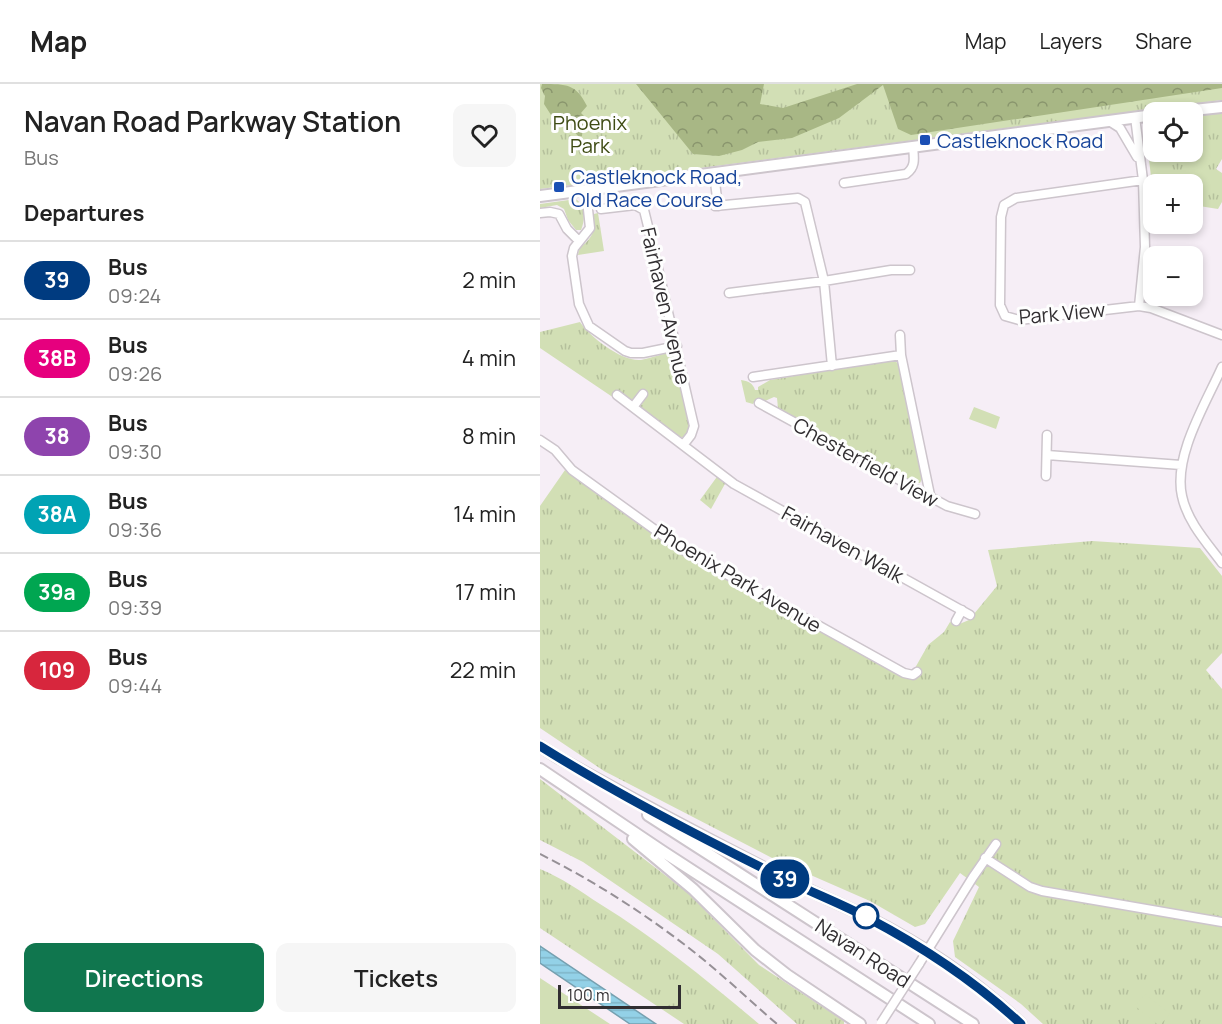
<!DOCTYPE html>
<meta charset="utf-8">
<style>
:root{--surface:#fff;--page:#f6f6f6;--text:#222;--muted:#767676;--line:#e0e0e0;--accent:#10764e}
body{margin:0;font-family:Manrope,sans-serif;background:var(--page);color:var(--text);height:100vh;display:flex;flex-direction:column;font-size:22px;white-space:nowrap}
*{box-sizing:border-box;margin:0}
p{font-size:20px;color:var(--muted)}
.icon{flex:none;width:33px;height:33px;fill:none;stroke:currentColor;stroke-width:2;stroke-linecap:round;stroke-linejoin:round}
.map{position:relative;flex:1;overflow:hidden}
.drawer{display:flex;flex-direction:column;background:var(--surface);width:540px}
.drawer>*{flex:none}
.badge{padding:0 12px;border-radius:20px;font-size:21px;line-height:39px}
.controls{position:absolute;left:603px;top:18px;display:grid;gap:12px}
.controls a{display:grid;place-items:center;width:60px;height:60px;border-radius:12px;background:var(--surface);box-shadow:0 3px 9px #0003;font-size:30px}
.scale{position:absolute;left:18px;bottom:15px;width:123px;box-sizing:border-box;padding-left:6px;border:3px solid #312e31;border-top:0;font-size:16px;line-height:21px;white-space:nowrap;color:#312e31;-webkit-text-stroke:4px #fefefe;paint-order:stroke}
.map>.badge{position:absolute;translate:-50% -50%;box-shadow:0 0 0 3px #fff}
h2{padding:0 24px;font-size:22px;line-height:54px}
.round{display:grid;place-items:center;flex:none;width:63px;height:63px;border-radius:12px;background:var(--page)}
.summary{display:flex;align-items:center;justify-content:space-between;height:102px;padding:0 24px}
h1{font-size:28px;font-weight:600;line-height:45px}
.action{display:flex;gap:12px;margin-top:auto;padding:12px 24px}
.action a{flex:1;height:69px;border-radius:12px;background:var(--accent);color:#fff;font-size:24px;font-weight:600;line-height:69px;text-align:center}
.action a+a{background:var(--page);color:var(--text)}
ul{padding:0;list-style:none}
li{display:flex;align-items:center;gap:18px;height:78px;padding:0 24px;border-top:2px solid var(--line)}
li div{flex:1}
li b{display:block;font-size:22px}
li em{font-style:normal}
li .badge{min-width:66px;font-weight:700;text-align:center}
header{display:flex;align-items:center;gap:36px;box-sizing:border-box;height:84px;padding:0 30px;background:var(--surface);border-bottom:2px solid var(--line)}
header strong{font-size:28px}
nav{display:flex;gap:33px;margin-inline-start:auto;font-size:21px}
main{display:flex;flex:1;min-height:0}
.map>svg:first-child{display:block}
.grass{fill:url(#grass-tufts)}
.forest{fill:url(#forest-crowns)}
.pitch{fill:#d2dfb5}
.water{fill:url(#water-rules);stroke:#76a0b0;stroke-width:1.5}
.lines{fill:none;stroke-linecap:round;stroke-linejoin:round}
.minor-casing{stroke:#cdc5cc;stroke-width:11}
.major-casing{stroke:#cdc5cc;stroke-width:14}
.minor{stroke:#fff;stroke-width:8}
.major{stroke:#fff;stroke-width:10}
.rail{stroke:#969096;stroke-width:2;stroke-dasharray:9 4.5;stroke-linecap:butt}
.minor-bridge-casing{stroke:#cdc5cc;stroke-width:11;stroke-linecap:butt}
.minor-bridge{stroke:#fff;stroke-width:8}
.line-casing{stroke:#fff;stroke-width:14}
.line{stroke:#003b80;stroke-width:9}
.transit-dot{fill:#1a4fb4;stroke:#fefefe;stroke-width:2}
.stop-dot{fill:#fff;stroke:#003b80;stroke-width:3}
.labels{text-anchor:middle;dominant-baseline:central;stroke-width:6;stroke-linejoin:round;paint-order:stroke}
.park-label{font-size:20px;fill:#3e4b13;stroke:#fefefe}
.transit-label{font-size:20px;fill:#164399;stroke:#fefefe;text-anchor:start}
.street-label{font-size:20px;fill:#312e31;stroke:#fefefe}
</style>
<header>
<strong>Map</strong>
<nav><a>Map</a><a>Layers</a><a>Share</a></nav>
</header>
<main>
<section class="drawer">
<div class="summary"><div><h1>Navan Road Parkway Station</h1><p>Bus</p></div><a class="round"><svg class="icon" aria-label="heart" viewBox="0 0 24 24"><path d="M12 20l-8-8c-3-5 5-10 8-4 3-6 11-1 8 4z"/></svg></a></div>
<h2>Departures</h2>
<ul>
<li><span class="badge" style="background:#003b80;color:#fff">39</span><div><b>Bus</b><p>09:24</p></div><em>2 min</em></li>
<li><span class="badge" style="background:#e6007e;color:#fff">38B</span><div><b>Bus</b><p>09:26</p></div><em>4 min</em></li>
<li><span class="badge" style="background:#8e44ad;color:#fff">38</span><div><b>Bus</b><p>09:30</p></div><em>8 min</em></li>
<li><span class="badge" style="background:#00a3b4;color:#fff">38A</span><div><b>Bus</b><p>09:36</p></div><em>14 min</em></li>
<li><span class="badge" style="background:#00a651;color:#fff">39a</span><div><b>Bus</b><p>09:39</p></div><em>17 min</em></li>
<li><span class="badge" style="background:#d7263d;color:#fff">109</span><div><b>Bus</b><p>09:44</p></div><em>22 min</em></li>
</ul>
<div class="action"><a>Directions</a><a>Tickets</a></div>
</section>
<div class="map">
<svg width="682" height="940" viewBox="0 0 682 940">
<defs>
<pattern id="grass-tufts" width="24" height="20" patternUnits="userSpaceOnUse" patternTransform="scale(1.5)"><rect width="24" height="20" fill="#d2dfb5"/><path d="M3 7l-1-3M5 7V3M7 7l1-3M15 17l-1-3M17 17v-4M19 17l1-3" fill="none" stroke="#b5c09c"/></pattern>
<pattern id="forest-crowns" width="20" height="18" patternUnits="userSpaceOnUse" patternTransform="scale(1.5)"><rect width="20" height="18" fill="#a8b785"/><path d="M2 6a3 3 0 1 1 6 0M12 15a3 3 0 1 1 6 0" fill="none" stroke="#89956d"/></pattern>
<pattern id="water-rules" width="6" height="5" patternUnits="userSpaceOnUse" patternTransform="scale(1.5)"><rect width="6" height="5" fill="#93d1e7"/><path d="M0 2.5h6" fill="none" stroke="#7fb4c7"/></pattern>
</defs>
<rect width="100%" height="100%" fill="#f6eef6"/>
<path class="grass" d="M0 0H682V16L0 105Z
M682 28V75L676 85 682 89V118L678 125 653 121 652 100H614L613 110 605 41 613 37 614 68H652L653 32Z
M36 115C46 122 45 137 41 146H36L28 136 24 125 17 121 0 124V120Z
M58 129 64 167 38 171C39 162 44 162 49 155 55 148 54 139 54 130Z
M40 238C50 253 82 278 101 276 112 274 123 269 134 268L141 306 150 343 145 353H139L102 326 95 315 89 316 80 310 74 314 0 264V248Z
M352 276 358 279 383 393 380 399H374L238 324 237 314 234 313 225 317 216 315 213 320 206 318 201 296C208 297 213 299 215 306H218V303L230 296Z
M25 386 141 469 363 592 380 590 375 584 388 561 404 548 410 538 417 541 429 536 457 502 448 466 552 457 660 464 682 492V569L666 586 682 605V940H503L481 920 415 873 413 857 439 803 420 789 385 840 375 843 330 817 234 775 64 687 0 644V422Z
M179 390 186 398 171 425 160 416Z
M0 695 147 808 219 881 304 937V940H257L178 870 43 778 0 756Z
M0 785C22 794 40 807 60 820 117 855 168 897 219 940H144L0 844Z"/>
<path class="forest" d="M2 0C27 0 36 0 47 22L41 29 44 32 42 52 39 53 22 34 11 31 4 20 5 12 1 4Z
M96 0H224L220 20 243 24 317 0H682V4L371 51 358 45 343 1 299 34 252 54 218 58 202 66 179 72 153 70Z"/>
<path class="pitch" d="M434 323 460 333 456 345 429 335Z
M0 894 70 940H0Z
M605 910 630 930 621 940H617L595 922Z"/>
<path class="water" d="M0 862 116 940H90L0 879Z"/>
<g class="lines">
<defs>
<path id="minor" d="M595 33 603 96 476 114 464 121 461 133 460 221 465 232 479 236 599 222 605 163 603 96
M569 37 580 44 597 73
M174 90 178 122
M304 99 366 90C376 83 374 74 373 63
M46 107 50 144 34 164 32 172 39 220 49 242 85 267 91 269H103L137 262
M175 122 258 114 265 118 284 197 292 282
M61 125 95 121 104 126C122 198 137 270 154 342L151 351 144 360
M0 129 10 128 19 130 27 145 39 157
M189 209 284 197 351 186H370
M599 222 611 224 682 251
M360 251 361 271 390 411
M682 283C666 319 633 372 642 412 647 437 667 459 682 479
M213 293 361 271
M77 311 194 400 430 531
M219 319 407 422 435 430
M93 323 103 310
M0 356 15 366 32 386 143 466 364 589 373 591 377 588
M507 371 641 381
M506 392 507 351
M416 537 422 526
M445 774 490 803 502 807 682 838
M379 880 433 793 456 760"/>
<path id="major" d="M635 28 682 23
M0 112 614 31
M0 662 19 674
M14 671C88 713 163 753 238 791 267 806 296 818 325 832 381 860 436 897 481 940
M0 685 122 767 389 940
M108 731 433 940
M93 755 153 805 215 866 247 891 320 940"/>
</defs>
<use href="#minor" class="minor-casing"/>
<use href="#major" class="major-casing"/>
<use href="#minor" class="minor"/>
<use href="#major" class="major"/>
<path class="rail" d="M0 770C54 797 107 831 154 868 183 891 209 916 237 940"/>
<defs>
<path id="minor-bridge" d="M341 939 379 880"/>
</defs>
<use href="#minor-bridge" class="minor-bridge-casing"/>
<use href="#minor-bridge" class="minor-bridge"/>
</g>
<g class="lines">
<defs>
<path id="line" d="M0 662C80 712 165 756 249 797 275 810 302 820 328 834 383 863 436 898 481 940"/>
</defs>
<use href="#line" class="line-casing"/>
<use href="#line" class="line"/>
</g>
<g class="transit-dot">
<rect x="379" y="50" width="12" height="12" rx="3"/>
<rect x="13" y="97" width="12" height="12" rx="3"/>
</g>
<circle class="stop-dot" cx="326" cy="832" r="12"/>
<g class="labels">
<g class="park-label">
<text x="50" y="38">Phoenix<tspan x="50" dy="23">Park</tspan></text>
</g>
<g class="transit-label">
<text x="397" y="56">Castleknock Road</text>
<text x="31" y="92">Castleknock Road,<tspan x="31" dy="23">Old Race Course</tspan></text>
</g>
<g class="street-label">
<text transform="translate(126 222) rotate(77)">Fairhaven Avenue</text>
<text transform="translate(522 229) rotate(-5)">Park View</text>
<text transform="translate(326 378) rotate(29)">Chesterfield View</text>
<text transform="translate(303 460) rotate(29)">Fairhaven Walk</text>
<text transform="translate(198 494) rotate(31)">Phoenix Park Avenue</text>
<text transform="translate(323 869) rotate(33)">Navan Road</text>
</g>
</g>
</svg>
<div class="controls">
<a><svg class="icon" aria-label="locate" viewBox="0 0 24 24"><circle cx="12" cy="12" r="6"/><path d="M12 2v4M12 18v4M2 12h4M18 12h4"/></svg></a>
<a>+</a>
<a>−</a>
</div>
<div class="scale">100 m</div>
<b class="badge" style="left:245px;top:795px;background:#003b80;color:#fff">39</b>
</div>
</main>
